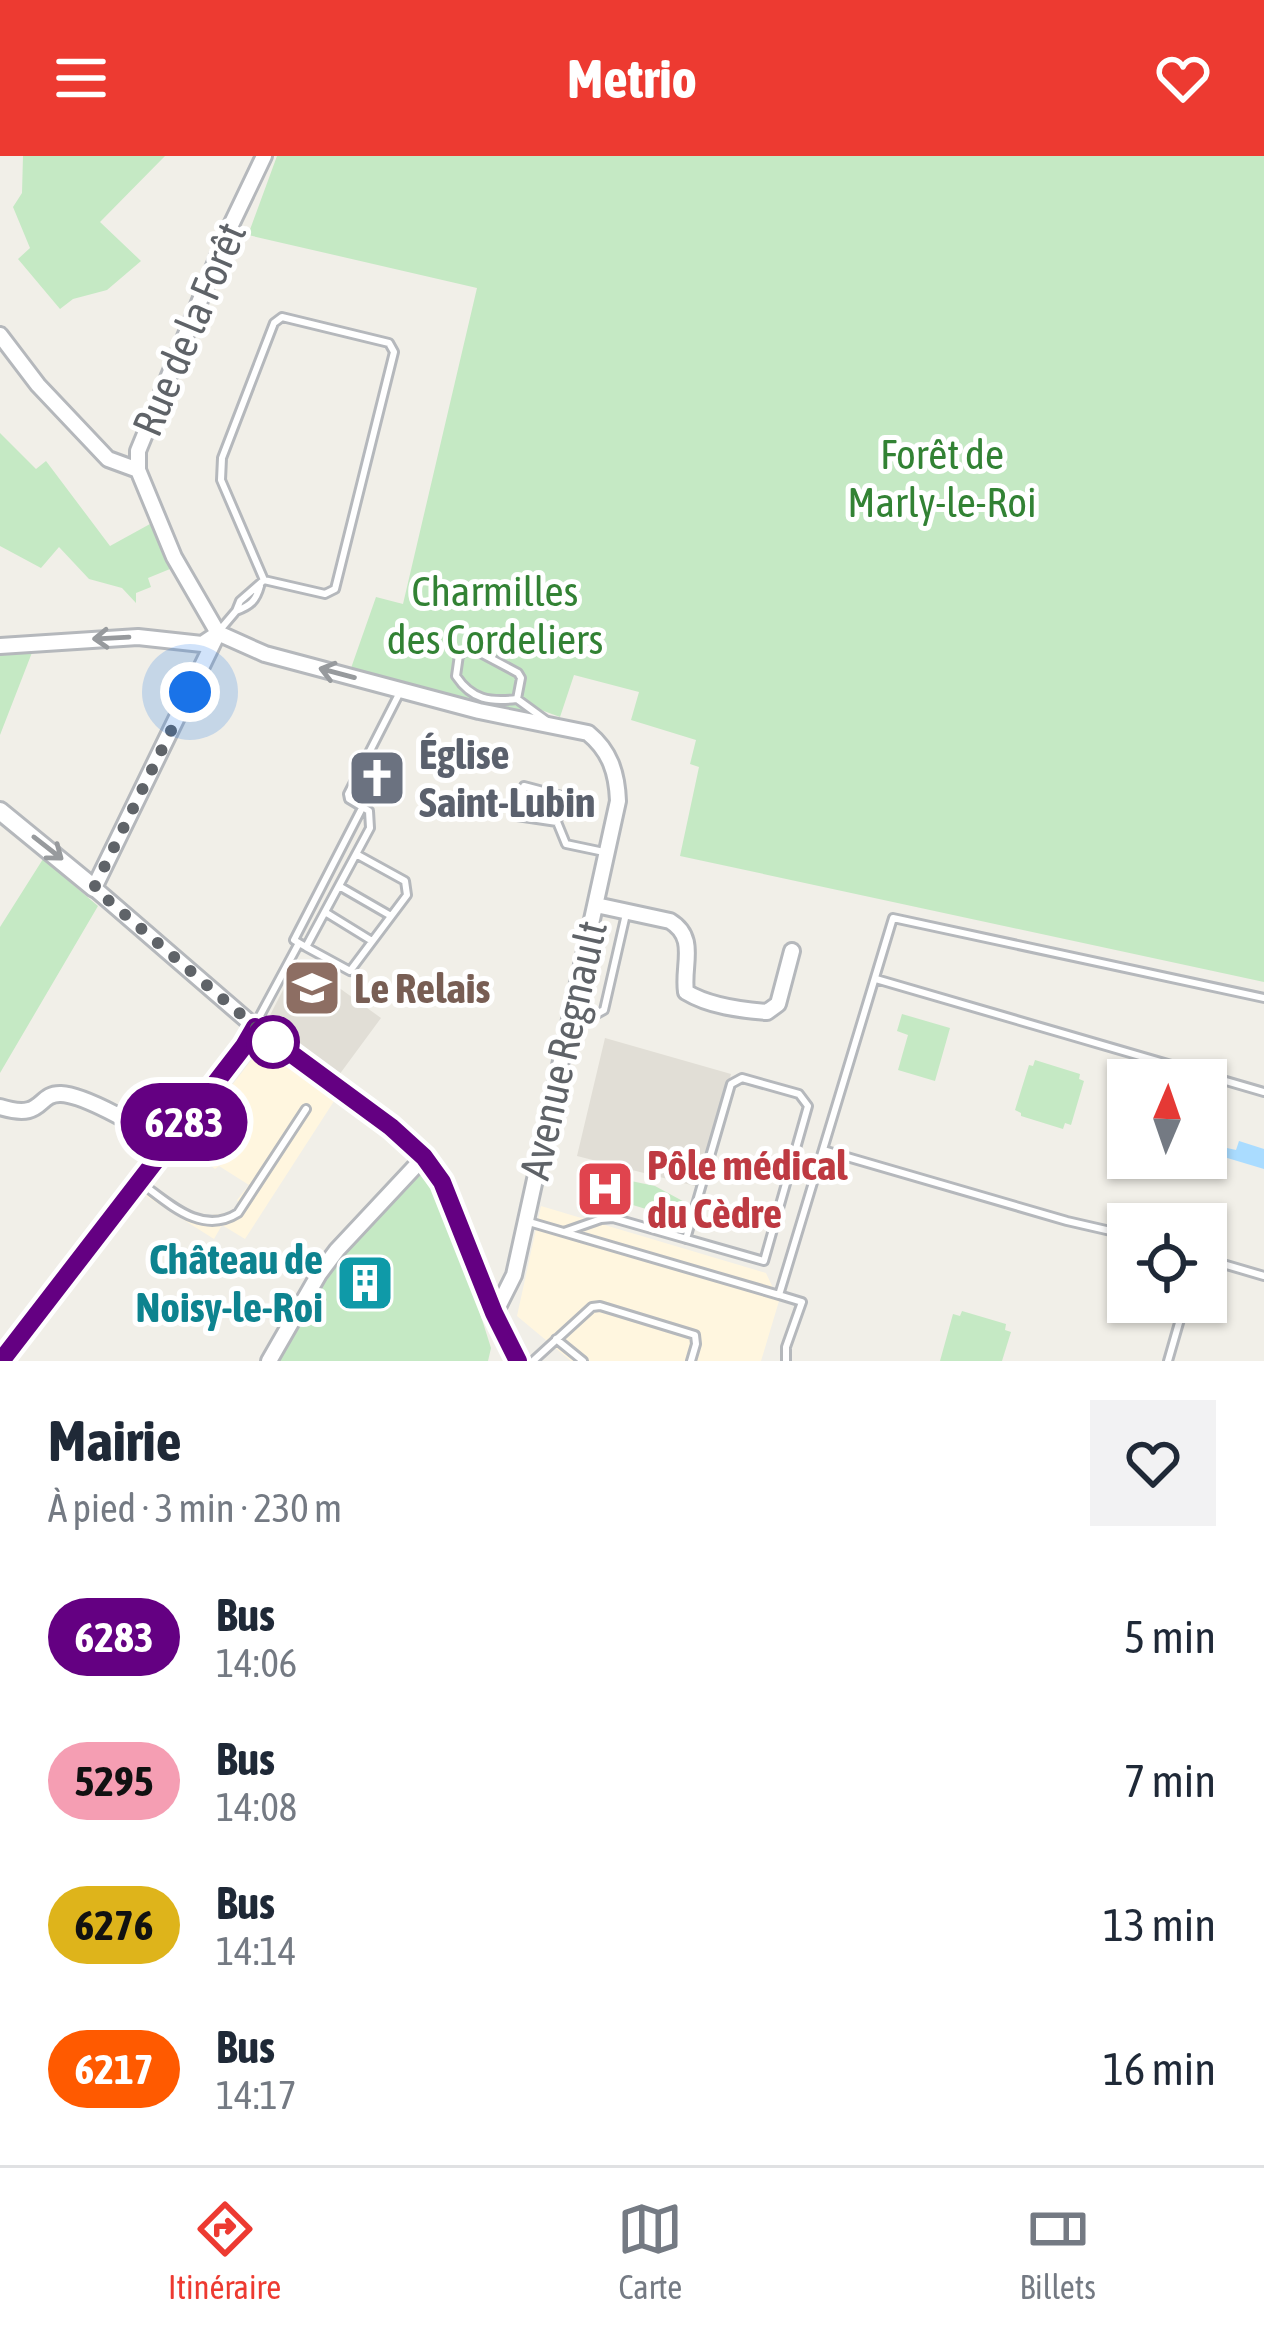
<!DOCTYPE html>
<html lang="fr">
<meta charset="utf-8">
<style>
:root{--surface:#fff;--page:#f2f2f3;--text:#1f2937;--muted:#747a83;--line:#e0e1e3;--accent:#ed3a31}
body{margin:0;font-family:"Asap Condensed",sans-serif;background:var(--page);color:var(--text);height:100vh;display:flex;flex-direction:column;font-size:45px;white-space:nowrap}
*{box-sizing:border-box;margin:0}
p{font-size:39px;color:var(--muted)}
.icon{flex:none;width:66px;height:66px;fill:none;stroke:currentColor;stroke-width:2;stroke-linecap:round;stroke-linejoin:round}
.map{position:relative;height:1205px;overflow:hidden}
.details{display:flex;flex-direction:column;background:var(--surface);flex:1}
.details>*{flex:none}
.badge{padding:0 24px;border-radius:39px;font-size:42px;line-height:78px}
.needle{width:78px;rotate:2deg}
.controls{position:absolute;left:1107px;top:903px;display:grid;gap:24px}
.controls a{display:grid;place-items:center;width:120px;height:120px;border-radius:0px;background:var(--surface);box-shadow:0 3px 9px #0004;font-size:60px}
.you{position:absolute;width:60px;height:60px;margin:-30px;border:9px solid #fff;border-radius:50%;background:#1a73e8;box-shadow:0 0 0 18px #1a73e833}
.map>.badge{position:absolute;translate:-50% -50%;box-shadow:0 0 0 6px #fff}
.round{display:grid;place-items:center;flex:none;width:126px;height:126px;border-radius:0px;background:var(--page)}
.overview{display:flex;align-items:center;justify-content:space-between;height:204px;padding:0 48px}
h1{font-size:57px;font-weight:700;line-height:90px}
ul{padding:0;list-style:none}
li{display:flex;align-items:center;gap:36px;height:144px;padding:0 48px}
li div{flex:1}
li b{display:block;font-size:45px}
li em{font-style:normal}
li .badge{min-width:132px;font-weight:700;text-align:center}
header{display:flex;justify-content:space-between;align-items:center;height:156px;padding:0 48px;background:var(--accent);color:#fff;font-size:54px;font-weight:700}
.menu{display:flex;justify-content:space-around;align-items:center;height:168px;border-top:3px solid var(--line);background:var(--surface);font-size:33px;color:var(--muted)}
.menu a{display:grid;justify-items:center;gap:6px}
.menu .current{color:var(--accent)}
.map>svg:first-child{display:block}
.commercial{fill:#fff6df}
.education{fill:#e1ded6}
.green{fill:#c5e9c4}
.water{fill:#aadcff}
.lines{fill:none;stroke-linecap:round;stroke-linejoin:round}
.service-casing{stroke:#b5b8bc;stroke-width:12}
.minor-casing{stroke:#b5b8bc;stroke-width:20}
.tertiary-casing{stroke:#b5b8bc;stroke-width:22}
.service{stroke:#fff;stroke-width:6}
.minor{stroke:#fff;stroke-width:14}
.tertiary{stroke:#fff;stroke-width:16}
.oneway{stroke:#979a9d}
.line-casing{stroke:#fff;stroke-width:27}
.line{stroke:#640082;stroke-width:18}
.walk{stroke:#5f6368;stroke-width:12;stroke-dasharray:0 21.6}
.stop-dot{fill:#fff;stroke:#640082;stroke-width:6}
.labels{text-anchor:middle;dominant-baseline:central;stroke-width:10;stroke-linejoin:round;paint-order:stroke}
.street-label{font-size:42px;fill:#5f6368;stroke:#fff}
.park-label{font-size:42px;fill:#328234;stroke:#fff}
.worship-label{font-size:42px;font-weight:bold;fill:#5b616d;stroke:#fff;text-anchor:start}
.education-label{font-size:42px;font-weight:bold;fill:#785e54;stroke:#fff;text-anchor:start}
.health-label{font-size:42px;font-weight:bold;fill:#be3a42;stroke:#fff;text-anchor:start}
.culture-label{font-size:42px;font-weight:bold;fill:#0d838f;stroke:#fff;text-anchor:end}
</style>
<header><svg class="icon" aria-label="menu" viewBox="0 0 24 24"><path d="M4 6h16M4 12h16M4 18h16"/></svg>Metrio<svg class="icon" aria-label="heart" viewBox="0 0 24 24"><path d="M12 20l-8-8c-3-5 5-10 8-4 3-6 11-1 8 4z"/></svg></header>
<div class="map">
<svg width="1264" height="1205" viewBox="0 0 1264 1205">
<rect width="100%" height="100%" fill="#f1efe8"/>
<path class="commercial" d="M259 894 274 896 336 942 245 1083 222 1069 214 1083 146 1040 153 1029 197 1061 234 1056 239 1047 237 1044 249 1029 219 1010 215 1013 186 989Z
M541 1050 766 1117 779 1145 761 1205H571L517 1160Z"/>
<path class="education" d="M299 803 381 862 339 919 267 865Z
M605 882 731 918 699 1031 577 1000Z"/>
<path class="green" d="M23 0H165L100 66 141 105 107 134 73 143 60 153 18 103 30 92 13 51 22 37Z
M277 0H1264V826L680 700 699 611 690 608 696 584 631 564 639 536 574 519 560 561 541 554 537 562 483 552 350 515 376 441 403 448 477 132 248 79Z
M0 277 36 313 46 305 110 390 150 368 170 413 148 422 151 431 136 437V447L122 432 89 423 59 391 41 412 0 390Z
M33 494 0 579V497Z
M43 703 98 750 0 917V771Z
M902 858 950 872 935 925 898 914 908 879 897 875Z
M1035 904 1080 918 1079 923 1084 925 1071 969 1065 967 1063 973 1021 960V957L1015 954 1029 909 1033 910Z
M425 1015 463 1103 491 1192 488 1205H277L327 1118 415 1021Z
M631 1025 655 1030 690 1049 682 1073 646 1053 626 1047Z
M962 1155 1006 1168 1005 1174 1011 1176 1002 1205H940L953 1158 960 1160Z"/>
<path class="water" d="M1239 985 1264 993V1013L1224 1001 1227 992 1236 994Z"/>
<g class="lines">
<defs>
<path id="service" d="M236 455C250 450 256 445 260 430
M219 475 236 455 240 445 264 424 325 438 335 433 394 196 389 187 282 161 274 167 222 302 221 324 264 424
M517 543 521 522 518 517 475 494H468L459 499 456 520C472 544 490 546 517 543L547 565
M557 666 562 640 524 630 517 660 557 666 566 688 604 696
M339 730 391 760
M325 756 372 785
M299 787 306 791 370 672 369 655 349 643 348 638 399 538
M306 791 350 815 407 739 405 725 356 698
M876 823 1264 936
M256 867 299 787 294 784 362 652
M571 872 604 854 626 758
M823 994 1067 1065 1128 1079
M141 1027C170 1048 202 1080 238 1057L306 953
M529 1066 779 1139
M564 1076 601 1063 613 1062 764 1105 808 950 799 938 742 922 731 928 686 1083
M1206 1103 1264 1120
M556 1183 583 1205
M533 1205 592 1151 600 1150 695 1179 696 1188 691 1205
M786 1205V1191L802 1146 779 1139 893 762 1264 842
M1168 1205 1185 1146"/>
<path id="minor" d="M0 179 38 229 108 303 138 314
M218 477 265 498 479 555 588 577C610 595 617 617 618 645L514 1119 495 1157
M218 477 174 401 138 314V295L231 69 264 0
M0 490 138 481 202 488 214 480
M596 749 670 765C698 782 682 809 686 836 709 850 740 854 767 856L778 848 792 795
M0 951C45 965 36 937 61 938 87 939 144 974 167 988
M2 1205 244 890 255 871 94 732 218 477
M269 1205 319 1118 337 1094 424 1001"/>
<path id="tertiary" d="M0 655 94 732
M255 871 391 971 424 1001 442 1026 505 1182 518 1205"/>
</defs>
<use href="#service" class="service-casing"/>
<use href="#minor" class="minor-casing"/>
<use href="#tertiary" class="tertiary-casing"/>
<use href="#service" class="service"/>
<use href="#minor" class="minor"/>
<use href="#tertiary" class="tertiary"/>
</g>
<defs><path id="oneway-shaft" d="M-6 0H5M1.5-3L5.5 0L1.5 3" fill="none" stroke-width="1.6" stroke-linecap="round" stroke-linejoin="round" transform="scale(3)"/></defs>
<g class="oneway">
<use href="#oneway-shaft" transform="translate(111 482) rotate(177)"/>
<use href="#oneway-shaft" transform="translate(337 517) rotate(-165)"/>
<use href="#oneway-shaft" transform="translate(48 692) rotate(38)"/>
</g>
<g class="lines">
<defs>
<path id="line" d="M1 1205 244 890 255 871 391 971 424 1001 442 1026 494 1157 518 1205"/>
</defs>
<use href="#line" class="line-casing"/>
<use href="#line" class="line"/>
<path class="walk" d="M190 536 94 732 273 886"/>
</g>
<defs>
<symbol id="church-square" viewBox="-11 -11 22 22"><rect x="-9" y="-9" width="18" height="18" rx="4" fill="#6b7280" stroke="#fff"/><path d="M-1.2-6h2.4v3.5h3.3v2.4h-3.3V6h-2.4V-.1h-3.3v-2.4h3.3Z" fill="#fff"/></symbol>
<symbol id="school-square" viewBox="-11 -11 22 22"><rect x="-9" y="-9" width="18" height="18" rx="4" fill="#8d6e63" stroke="#fff"/><path d="M0-5L7-2L0 1L-7-2ZM-4 1L0 2.5L4 1V4Q0 6-4 4Z" fill="#fff"/></symbol>
<symbol id="hospital-square" viewBox="-11 -11 22 22"><rect x="-9" y="-9" width="18" height="18" rx="4" fill="#e0444e" stroke="#fff"/><path d="M-5-5h3v3.5h4V-5h3V5h-3V1.5h-4V5h-3Z" fill="#fff"/></symbol>
<symbol id="building-square" viewBox="-11 -11 22 22"><rect x="-9" y="-9" width="18" height="18" rx="4" fill="#0f9aa8" stroke="#fff"/><path d="M-4-6H4V6H1V3H-1V6H-4ZM-2.5-4.3h1.7v1.8h-1.7ZM.8-4.3h1.7v1.8H.8ZM-2.5-1h1.7V.8h-1.7ZM.8-1h1.7V.8H.8Z" fill="#fff"/></symbol>
</defs>
<g fill-rule="evenodd">
<use href="#church-square" x="344" y="589" width="66" height="66"/>
<use href="#school-square" x="279" y="799" width="66" height="66"/>
<use href="#hospital-square" x="572" y="1000" width="66" height="66"/>
<use href="#building-square" x="332" y="1094" width="66" height="66"/>
</g>
<circle class="stop-dot" cx="273" cy="886" r="24"/>
<g class="labels">
<g class="street-label">
<text transform="translate(189 173) rotate(-67)">Rue de la Forêt</text>
<text transform="translate(563 894) rotate(-77)">Avenue Regnault</text>
</g>
<g class="park-label">
<text x="942" y="298">Forêt de<tspan x="942" dy="48">Marly-le-Roi</tspan></text>
<text x="495" y="435">Charmilles<tspan x="495" dy="48">des Cordeliers</tspan></text>
</g>
<g class="worship-label">
<text x="419" y="598">Église<tspan x="419" dy="48">Saint-Lubin</tspan></text>
</g>
<g class="education-label">
<text x="354" y="832">Le Relais</text>
</g>
<g class="health-label">
<text x="647" y="1009">Pôle médical<tspan x="647" dy="48">du Cèdre</tspan></text>
</g>
<g class="culture-label">
<text x="323" y="1103">Château de<tspan x="323" dy="48">Noisy-le-Roi</tspan></text>
</g>
</g>
</svg>
<div class="controls">
<a><svg class="needle" viewBox="-14 -14 28 28"><path d="M0-13l5 13h-10z" fill="#e53935"/><path d="M0 13l5-13h-10z" fill="#747a83"/></svg></a>
<a><svg class="icon" aria-label="locate" viewBox="0 0 24 24"><circle cx="12" cy="12" r="6"/><path d="M12 2v4M12 18v4M2 12h4M18 12h4"/></svg></a>
</div>
<div class="you" style="left:190px;top:536px"></div>
<b class="badge" style="left:184px;top:966px;background:#640082;color:#fff">6283</b>
</div>
<section class="details">
<div class="overview"><div><h1>Mairie</h1><p>À pied · 3 min · 230 m</p></div><a class="round"><svg class="icon" aria-label="heart" viewBox="0 0 24 24"><path d="M12 20l-8-8c-3-5 5-10 8-4 3-6 11-1 8 4z"/></svg></a></div>
<ul>
<li><span class="badge" style="background:#640082;color:#fff">6283</span><div><b>Bus</b><p>14:06</p></div><em>5 min</em></li>
<li><span class="badge" style="background:#f59eb3;color:#111">5295</span><div><b>Bus</b><p>14:08</p></div><em>7 min</em></li>
<li><span class="badge" style="background:#deb41b;color:#111">6276</span><div><b>Bus</b><p>14:14</p></div><em>13 min</em></li>
<li><span class="badge" style="background:#ff5a00;color:#fff">6217</span><div><b>Bus</b><p>14:17</p></div><em>16 min</em></li>
</ul>
</section>
<nav class="menu">
<a class="current"><svg class="icon" aria-label="directions" viewBox="0 0 24 24"><path d="M12 3l9 9-9 9-9-9zM9 14v-3h6M13 9l2 2-2 2"/></svg>Itinéraire</a>
<a><svg class="icon" aria-label="map" viewBox="0 0 24 24"><path d="M3 6l6-2 6 2 6-2v14l-6 2-6-2-6 2zM9 4v14M15 6v14"/></svg>Carte</a>
<a><svg class="icon" aria-label="tickets" viewBox="0 0 24 24"><path d="M3 7h18v10H3zM15 7v10"/></svg>Billets</a>
</nav>
